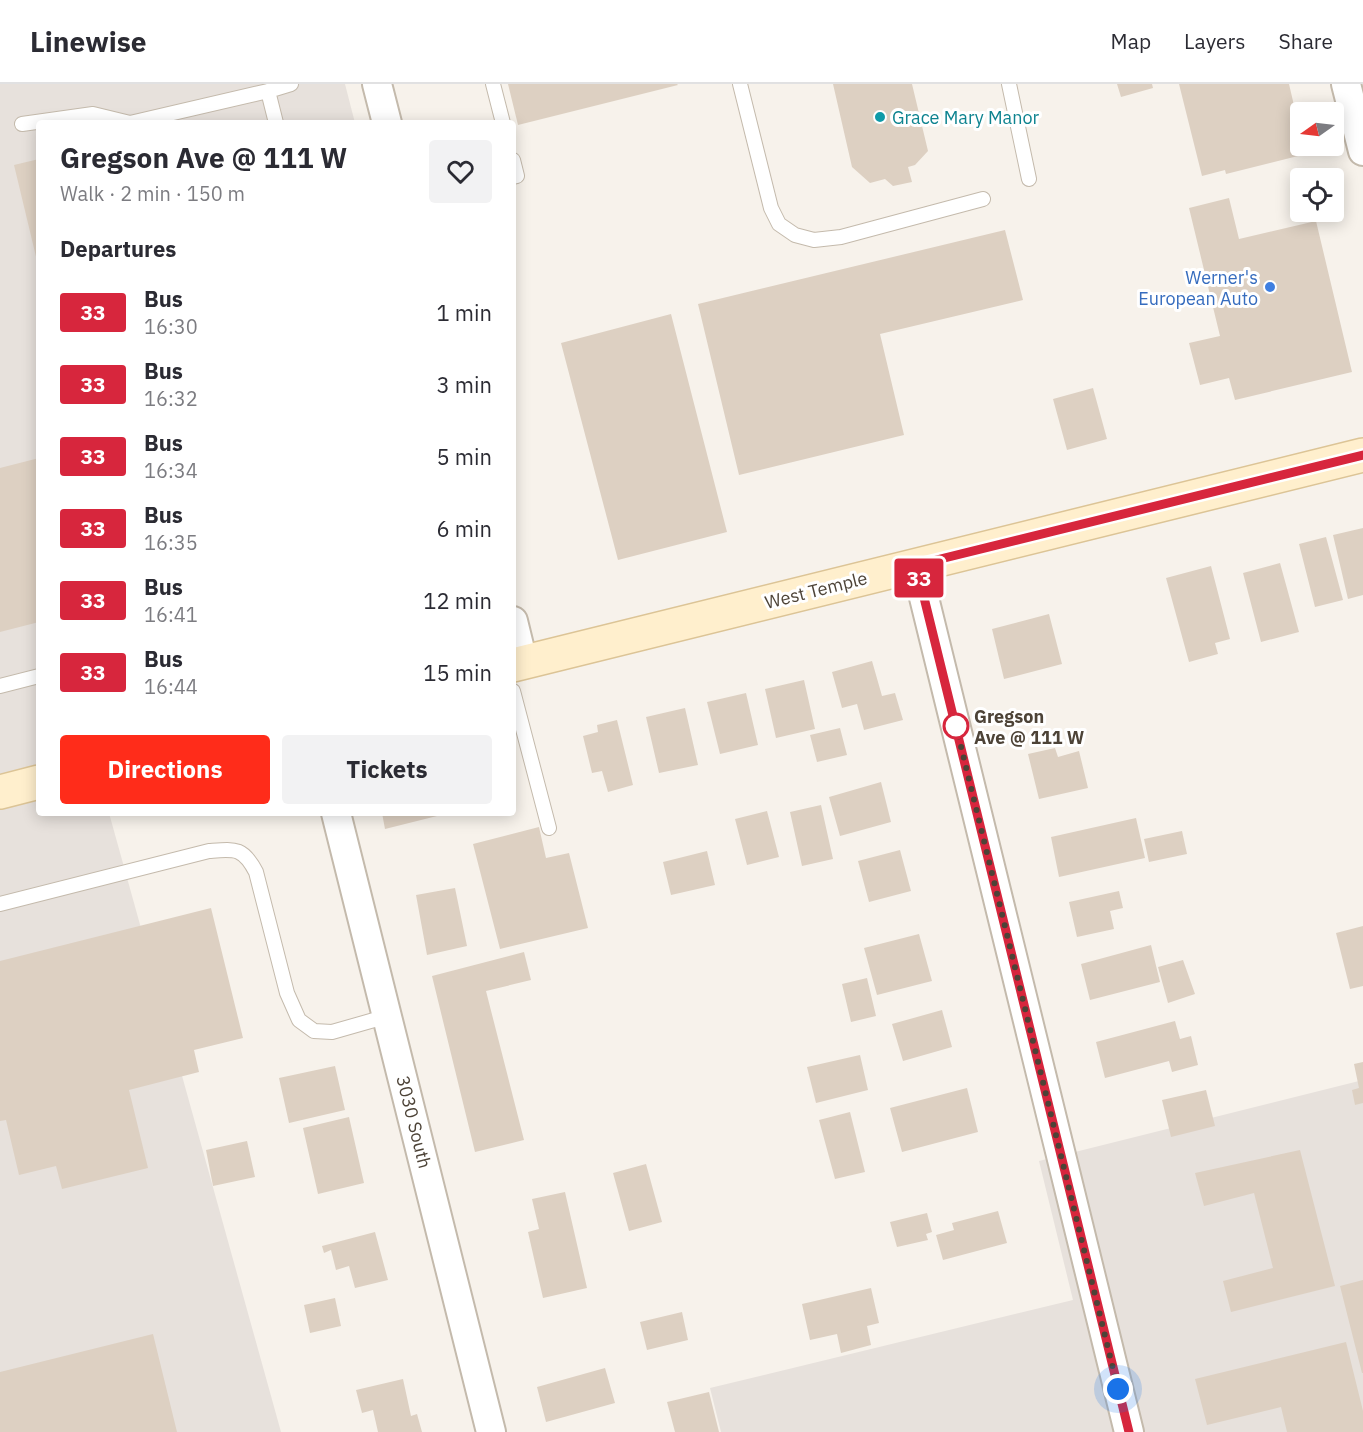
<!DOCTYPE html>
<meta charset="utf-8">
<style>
:root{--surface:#fff;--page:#f2f2f3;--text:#2b2b33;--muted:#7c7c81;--line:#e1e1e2;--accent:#ff2c1a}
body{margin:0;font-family:"IBM Plex Sans",sans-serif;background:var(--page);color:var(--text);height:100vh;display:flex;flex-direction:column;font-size:22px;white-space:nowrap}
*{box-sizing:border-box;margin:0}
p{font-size:20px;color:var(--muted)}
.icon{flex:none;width:33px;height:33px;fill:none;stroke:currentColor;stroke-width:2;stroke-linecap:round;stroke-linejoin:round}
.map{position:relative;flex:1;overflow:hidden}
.details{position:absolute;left:36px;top:36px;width:480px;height:696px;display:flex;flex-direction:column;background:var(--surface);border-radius:6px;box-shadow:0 3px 15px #0003}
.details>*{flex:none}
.badge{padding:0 12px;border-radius:4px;font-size:21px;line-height:39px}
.needle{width:39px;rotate:256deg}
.fabs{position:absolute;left:1290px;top:18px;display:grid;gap:12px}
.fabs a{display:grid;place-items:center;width:54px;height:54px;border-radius:6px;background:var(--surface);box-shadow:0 3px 15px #0003;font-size:30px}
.you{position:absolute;width:30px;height:30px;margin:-15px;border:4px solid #fff;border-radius:50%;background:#1a73e8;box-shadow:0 0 0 9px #1a73e833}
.map>.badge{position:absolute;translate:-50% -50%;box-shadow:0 0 0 3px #fff}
h2{padding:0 24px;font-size:22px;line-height:54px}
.round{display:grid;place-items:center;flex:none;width:63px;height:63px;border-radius:6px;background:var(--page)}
.headline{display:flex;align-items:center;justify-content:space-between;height:102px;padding:0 24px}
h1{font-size:28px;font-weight:700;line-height:45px}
.cta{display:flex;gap:12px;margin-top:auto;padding:12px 24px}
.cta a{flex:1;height:69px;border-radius:6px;background:var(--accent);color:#fff;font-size:24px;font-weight:700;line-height:69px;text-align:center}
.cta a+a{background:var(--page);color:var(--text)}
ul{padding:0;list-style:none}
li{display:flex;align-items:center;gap:18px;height:72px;padding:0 24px}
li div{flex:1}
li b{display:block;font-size:22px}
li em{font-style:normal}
li .badge{min-width:66px;font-weight:700;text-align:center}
header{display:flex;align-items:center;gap:36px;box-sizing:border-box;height:84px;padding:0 30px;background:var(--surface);border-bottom:2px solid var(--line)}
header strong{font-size:28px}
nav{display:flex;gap:33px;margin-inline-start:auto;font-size:21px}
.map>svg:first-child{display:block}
.industrial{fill:#e7e1dc}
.building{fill:#ddd0c2}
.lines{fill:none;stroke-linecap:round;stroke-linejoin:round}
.lane-casing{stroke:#c4baac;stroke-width:16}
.street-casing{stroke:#c4baac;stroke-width:32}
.secondary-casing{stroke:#dcc496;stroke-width:36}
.lane{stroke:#fff;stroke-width:14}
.street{stroke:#fff;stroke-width:28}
.secondary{stroke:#ffefcd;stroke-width:33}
.line-casing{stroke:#fff;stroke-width:14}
.line{stroke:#d7263d;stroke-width:9}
.walk{stroke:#4d4337;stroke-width:6;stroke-dasharray:0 10.8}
.culture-dot{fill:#0f9aa8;stroke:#fff;stroke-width:2}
.shop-dot{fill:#3f7fe0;stroke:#fff;stroke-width:2}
.stop-dot{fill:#fff;stroke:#d7263d;stroke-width:3}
.labels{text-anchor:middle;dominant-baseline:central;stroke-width:6;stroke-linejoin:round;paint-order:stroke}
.culture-label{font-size:18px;fill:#0d838f;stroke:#fff;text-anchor:start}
.shop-label{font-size:18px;fill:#366cbe;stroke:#fff;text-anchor:end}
.street-label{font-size:18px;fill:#4d4337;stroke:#fff}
.stop-label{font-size:18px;font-weight:bold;fill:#4d4337;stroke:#fff;text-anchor:start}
</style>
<header>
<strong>Linewise</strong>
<nav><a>Map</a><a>Layers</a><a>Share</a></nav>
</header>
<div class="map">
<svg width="1363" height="1348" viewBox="0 0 1363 1348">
<rect width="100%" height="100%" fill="#f7f2eb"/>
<path class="industrial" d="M0 0H345L355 39H39V729H109L281 1348H0Z
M1363 996V1348H721L710 1304 1073 1216 1039 1077Z"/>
<path class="building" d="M508 0H677L678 1 518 41Z
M833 0H912L928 67 915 81 908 83 912 98 893 102 885 95 870 99 852 83Z
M1117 0H1152L1153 4 1121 13Z
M1179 0H1289L1300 47V62H1304L1306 70 1226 90 1225 86 1202 92Z
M39 75V181H38L14 81Z
M1229 114 1239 155 1316 137 1352 288 1235 316 1229 294 1200 301 1189 259 1220 252 1189 124Z
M1005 146 1023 216 880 250 904 351 739 391 698 220Z
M671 230 727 448 618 476 561 259Z
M1093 304 1107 355 1067 366 1053 315Z
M39 374V538L0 548V384Z
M1363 444V511L1348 515 1333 451Z
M1326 453 1343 516 1315 523 1299 460Z
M1280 479 1299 548 1261 558 1243 489Z
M1211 482 1230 555 1215 559 1218 570 1189 578 1166 494Z
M1049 530 1062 580 1004 595 992 545Z
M872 577 882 612 895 609 903 636 864 646 857 620 842 624 832 588Z
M804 596 815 645 776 654 765 605Z
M746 609 758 661 720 670 707 618Z
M685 624 698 681 659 689 646 633Z
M617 636 633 701 608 708 602 687 592 689 583 652 598 648 597 641Z
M840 644 847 671 817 678 810 651Z
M1055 664 1058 673 1079 667 1088 704 1039 715 1028 670Z
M881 698 891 738 840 752 829 713Z
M821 721 833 775 802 782 790 728Z
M767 727 779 773 747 781 735 735Z
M382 729H445V730L385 745Z
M1136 734 1145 774 1059 793 1051 753Z
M539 743 546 774 569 769 588 844 500 865 473 760Z
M1182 747 1187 770 1149 778 1144 755Z
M900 766 911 807 869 818 858 777Z
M707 767 715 801 671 811 663 778Z
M455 804 467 862 427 871 416 811Z
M1119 807 1123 824 1110 827 1114 845 1077 853 1069 818Z
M211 824 243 954 194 966 199 988 129 1006 148 1084 62 1105 56 1082 19 1091 6 1036 0 1037V877Z
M1363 842V902L1350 905 1336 849Z
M919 850 932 897 877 911 864 864Z
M1151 861 1160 898 1090 916 1081 880Z
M524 868 531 896 486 907 524 1056 475 1068 432 892Z
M1183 876 1195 910 1168 919 1158 883Z
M867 894 876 932 851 938 842 900Z
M942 926 952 963 903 977 892 940Z
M1175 937 1180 955 1191 952 1198 981 1172 988 1169 977 1105 994 1096 958Z
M860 971 868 1006 816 1019 807 983Z
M1363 978V1019L1355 1021 1352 1006 1359 1004 1354 980Z
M335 982 345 1026 289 1039 279 994Z
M967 1004 978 1048 902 1068 890 1024Z
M1206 1006 1215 1042 1171 1053 1162 1016Z
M850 1028 865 1088 835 1095 819 1036Z
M349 1033 364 1099 318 1110 303 1044Z
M247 1057 255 1093 213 1102 206 1066Z
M1300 1066 1335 1202 1231 1228 1223 1197 1273 1184 1254 1109 1204 1122 1195 1089Z
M646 1080 662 1138 629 1147 613 1089Z
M565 1108 587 1204 543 1214 528 1148 539 1145 532 1115Z
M998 1127 1007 1159 943 1176 936 1151 954 1146 952 1139Z
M927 1129 932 1148 926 1150 928 1156 897 1163 890 1138Z
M375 1148 388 1196 355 1204 349 1182 336 1186 331 1166 324 1169 322 1162Z
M1363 1196V1289H1362L1340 1202Z
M871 1204 879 1239 867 1242 871 1261 841 1269 837 1250 810 1256 802 1220Z
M335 1214 341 1242 310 1249 304 1221Z
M682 1228 688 1256 647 1266 640 1238Z
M153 1250 177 1348H0V1288Z
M1346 1258 1363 1327V1348H1287L1281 1323 1207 1341 1195 1295Z
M605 1284 615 1319 546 1338 537 1303Z
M403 1295 411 1332 417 1330 422 1348H378L373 1326 362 1329 356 1306Z
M709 1308 719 1348H675L667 1318Z"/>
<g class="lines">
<defs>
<path id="lane" d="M493 0 503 39
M740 0 771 124 779 140 795 151 814 156 841 153 983 115
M1009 0 1029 95
M276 39 268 7 291 0
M22 40 93 30 130 39 268 7
M513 76 517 92 513 93
M0 602 39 592
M513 607 549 744
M0 820 209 767C235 765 243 763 256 788L287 909 299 936 314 947 332 948 388 932"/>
<path id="street" d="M377 0 387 39
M1346 0 1363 67
M916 481 1129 1348
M513 537 523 578
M336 729 491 1348"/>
<path id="secondary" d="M513 581 1363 371
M0 708 39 698"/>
</defs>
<use href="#lane" class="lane-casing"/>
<use href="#street" class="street-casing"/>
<use href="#secondary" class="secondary-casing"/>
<use href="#lane" class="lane"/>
<use href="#street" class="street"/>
<use href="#secondary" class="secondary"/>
</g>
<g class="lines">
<defs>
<path id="line" d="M1129 1348 916 481 1363 371"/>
</defs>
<use href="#line" class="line-casing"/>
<use href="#line" class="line"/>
<path class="walk" d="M956 642 1118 1305"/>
</g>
<circle class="culture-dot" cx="880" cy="33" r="6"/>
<circle class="shop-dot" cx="1270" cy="203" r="6"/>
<circle class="stop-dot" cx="956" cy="642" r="12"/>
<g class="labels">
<g class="culture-label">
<text x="892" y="33">Grace Mary Manor</text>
</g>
<g class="shop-label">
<text x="1258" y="193">Werner's<tspan x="1258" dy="21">European Auto</tspan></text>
</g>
<g class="street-label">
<text transform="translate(816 506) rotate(-14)">West Temple</text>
<text transform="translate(414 1038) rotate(76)">3030 South</text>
</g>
<g class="stop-label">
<text x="974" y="632">Gregson<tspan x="974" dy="21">Ave @ 111 W</tspan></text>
</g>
</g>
</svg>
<div class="fabs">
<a><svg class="needle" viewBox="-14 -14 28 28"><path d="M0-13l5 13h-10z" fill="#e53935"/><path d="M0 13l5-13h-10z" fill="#7c7c81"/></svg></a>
<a><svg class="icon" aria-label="locate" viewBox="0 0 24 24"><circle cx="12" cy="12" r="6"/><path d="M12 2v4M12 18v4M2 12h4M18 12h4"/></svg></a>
</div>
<div class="you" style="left:1118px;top:1305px"></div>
<b class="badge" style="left:919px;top:494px;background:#d7263d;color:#fff">33</b>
<section class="details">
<div class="headline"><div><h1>Gregson Ave @ 111 W</h1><p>Walk · 2 min · 150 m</p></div><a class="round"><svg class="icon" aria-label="heart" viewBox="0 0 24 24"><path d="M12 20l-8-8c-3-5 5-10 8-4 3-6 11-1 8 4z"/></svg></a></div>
<h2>Departures</h2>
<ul>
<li><span class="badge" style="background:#d7263d;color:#fff">33</span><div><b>Bus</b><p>16:30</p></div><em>1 min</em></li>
<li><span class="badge" style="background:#d7263d;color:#fff">33</span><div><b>Bus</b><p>16:32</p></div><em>3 min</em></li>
<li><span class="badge" style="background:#d7263d;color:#fff">33</span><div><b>Bus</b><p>16:34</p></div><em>5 min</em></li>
<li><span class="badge" style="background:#d7263d;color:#fff">33</span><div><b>Bus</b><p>16:35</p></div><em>6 min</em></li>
<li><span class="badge" style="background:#d7263d;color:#fff">33</span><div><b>Bus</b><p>16:41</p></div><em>12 min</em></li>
<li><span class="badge" style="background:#d7263d;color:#fff">33</span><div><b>Bus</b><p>16:44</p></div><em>15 min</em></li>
</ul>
<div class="cta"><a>Directions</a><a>Tickets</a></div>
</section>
</div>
